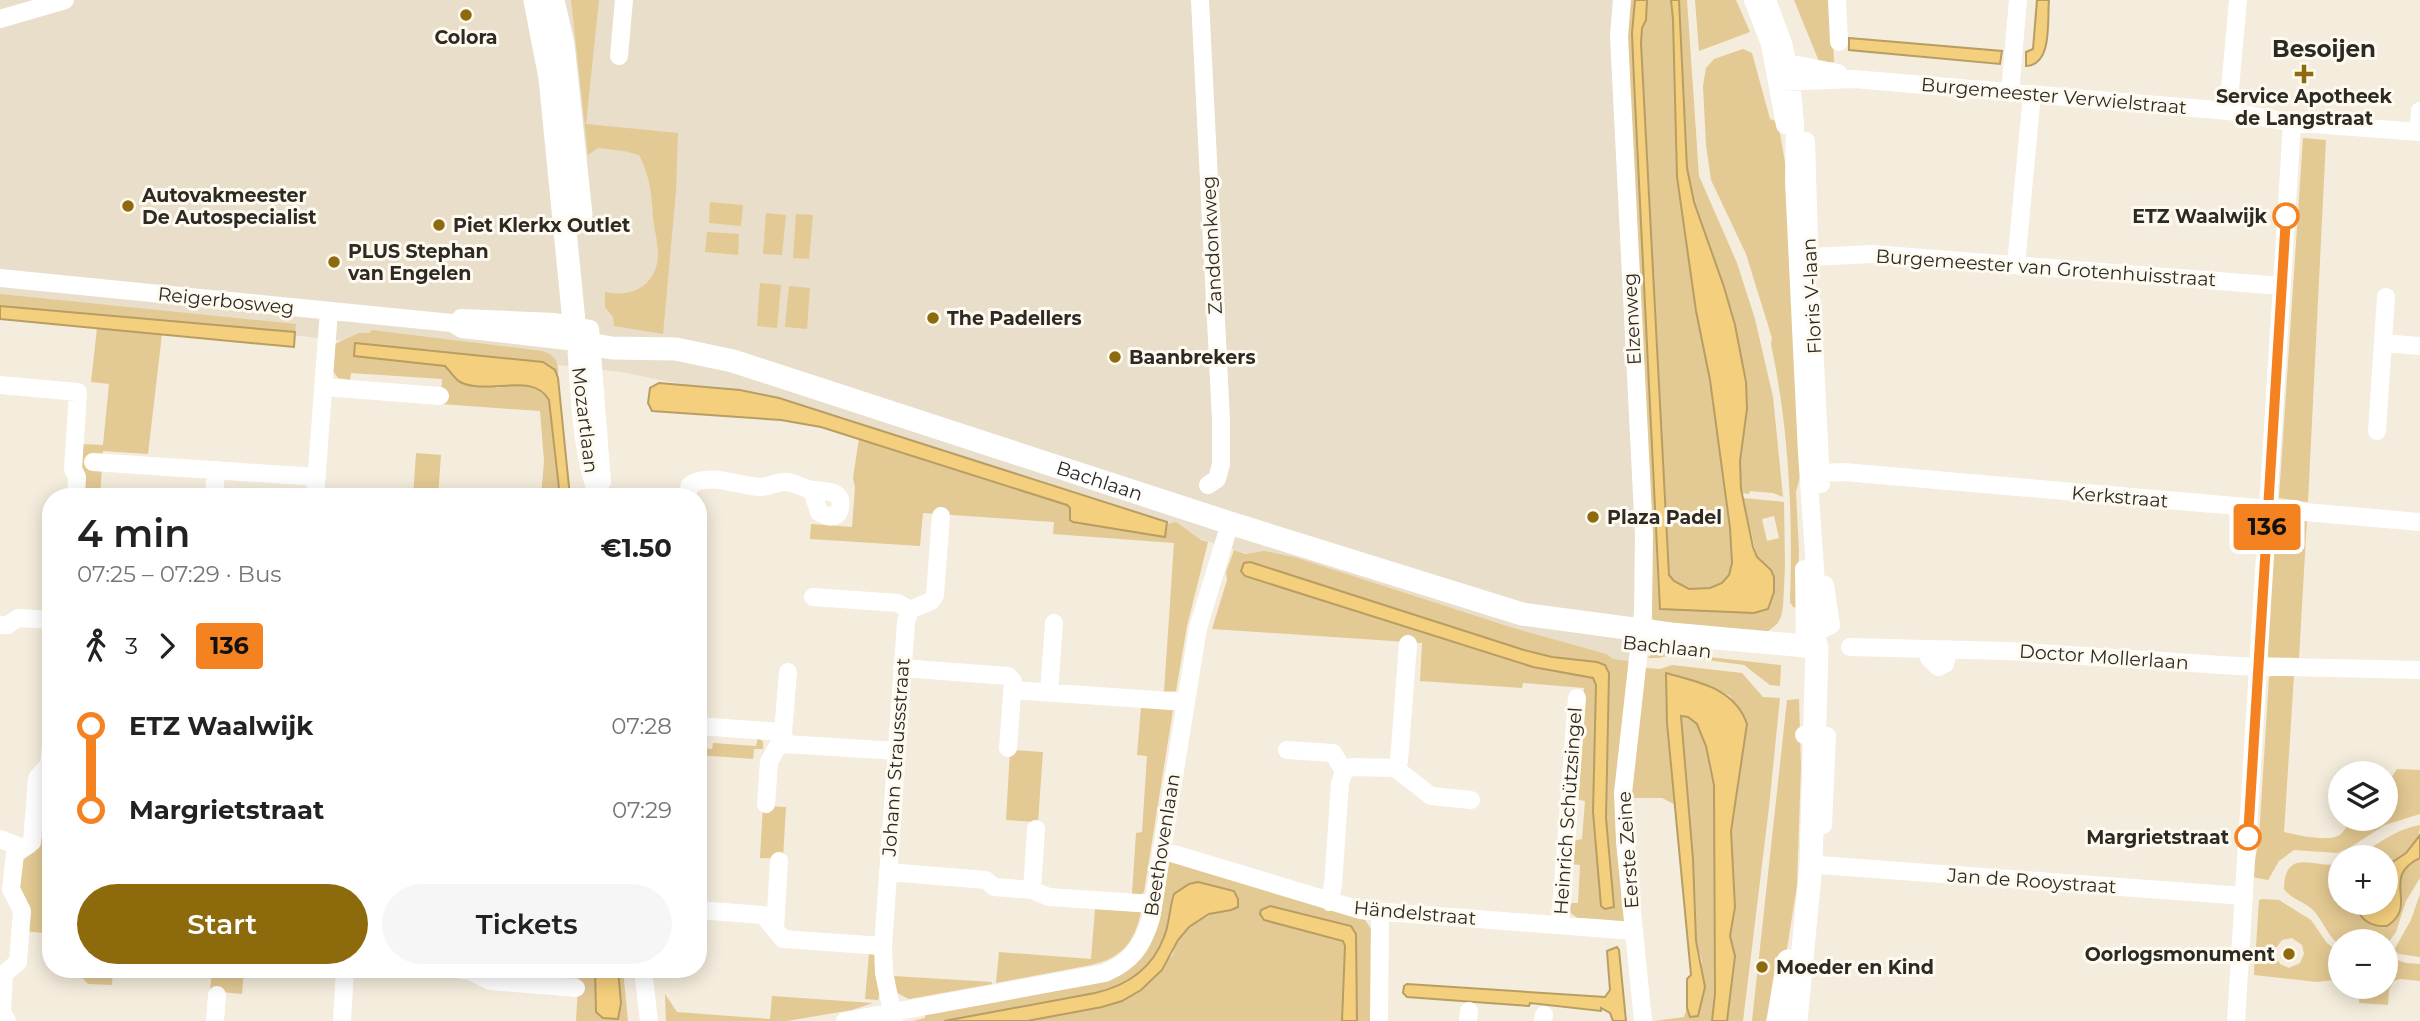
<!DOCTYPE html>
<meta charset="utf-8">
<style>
:root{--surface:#fff;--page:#f6f6f6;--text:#222;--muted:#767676;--accent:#8d6b0d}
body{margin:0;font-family:Montserrat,sans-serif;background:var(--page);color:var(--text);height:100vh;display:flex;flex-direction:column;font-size:26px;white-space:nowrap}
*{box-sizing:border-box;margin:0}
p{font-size:23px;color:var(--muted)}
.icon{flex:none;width:38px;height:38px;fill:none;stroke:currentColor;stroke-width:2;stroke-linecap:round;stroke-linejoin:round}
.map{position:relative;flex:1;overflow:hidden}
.drawer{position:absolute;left:42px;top:488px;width:665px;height:490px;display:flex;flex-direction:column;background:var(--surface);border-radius:28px;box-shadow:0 4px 18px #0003}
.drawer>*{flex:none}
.badge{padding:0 14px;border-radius:5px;font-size:24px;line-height:46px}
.controls{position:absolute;left:2328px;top:761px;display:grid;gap:14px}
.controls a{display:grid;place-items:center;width:70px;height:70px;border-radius:50%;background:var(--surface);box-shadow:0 4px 18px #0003;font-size:35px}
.map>.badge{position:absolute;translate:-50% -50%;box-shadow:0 0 0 4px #fff}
.legs{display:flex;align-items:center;gap:10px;height:77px;padding:0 35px;font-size:23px}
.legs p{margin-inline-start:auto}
.head{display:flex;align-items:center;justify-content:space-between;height:119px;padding:0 35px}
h1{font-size:38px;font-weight:600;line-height:52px}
.primary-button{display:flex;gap:14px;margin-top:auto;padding:14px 35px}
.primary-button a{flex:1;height:80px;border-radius:42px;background:var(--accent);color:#fff;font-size:28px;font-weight:600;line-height:80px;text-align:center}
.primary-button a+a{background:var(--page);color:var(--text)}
ul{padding:0 35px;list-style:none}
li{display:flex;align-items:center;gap:24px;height:84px;font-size:26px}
li i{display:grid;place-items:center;width:10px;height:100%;margin:0 9px;background:currentColor}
li i::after{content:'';width:18px;height:18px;margin:-9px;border:5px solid;border-radius:50%;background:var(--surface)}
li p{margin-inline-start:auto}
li:first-child i{background:linear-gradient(#0000 50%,currentColor 0)}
li:last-child i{background:linear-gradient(currentColor 50%,#0000 0)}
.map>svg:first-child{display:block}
.built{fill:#e9dec9}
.green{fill:#e3c993;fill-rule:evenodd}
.water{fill:#f4cf7e;stroke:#b89e63;stroke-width:2}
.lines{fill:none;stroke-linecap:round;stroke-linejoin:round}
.minor{stroke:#fff;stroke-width:18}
.major{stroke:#fff;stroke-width:23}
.line-1-casing{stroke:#fff;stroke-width:16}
.line-1{stroke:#f58220;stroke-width:10}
.poi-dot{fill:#8d6b0d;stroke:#fefaf0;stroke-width:2.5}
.stop-1-dot{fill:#fff;stroke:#f58220;stroke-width:3.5}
.labels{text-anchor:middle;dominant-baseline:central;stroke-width:6;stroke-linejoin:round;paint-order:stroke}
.poi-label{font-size:19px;font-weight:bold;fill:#2d2a24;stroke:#fefaf0;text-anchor:start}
.street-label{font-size:19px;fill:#2d2a24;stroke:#fefaf0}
.stop-label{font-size:19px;font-weight:bold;fill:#2d2a24;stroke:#fefaf0;text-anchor:end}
.quarter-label{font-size:23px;font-weight:bold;fill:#2d2a24;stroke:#fefaf0}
</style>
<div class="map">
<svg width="2420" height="1021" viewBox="0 0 2420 1021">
<rect width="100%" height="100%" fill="#f4ecdc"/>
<path class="built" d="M0 0H1663L1673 625 1622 672 1175 531 841 416 621 372 0 302Z"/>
<path class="green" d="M571 0H599L586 124 678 133 676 191 663 334 614 326 613 317 605 307V292C628 297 650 290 657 264 660 251 655 232 653 219 652 196 650 176 639 155L624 151 598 148 588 155Z
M1628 0H1635L1632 33 1660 609H1694L1771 570 1757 557 1743 498 1784 502 1785 566 1783 607 1781 617 1777 624 1767 632 1659 627 1652 617 1650 608 1625 50ZM1774 516 1779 538 1767 541 1762 519Z
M1647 0H1671L1673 19 1677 177 1696 311 1710 380 1730 528 1732 563 1729 575 1722 583 1710 588 1689 589 1673 581 1669 575 1641 43C1642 28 1646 15 1647 0Z
M1679 0H1687L1699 176 1737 263 1755 319 1773 397 1783 497 1773 493 1750 491 1749 494 1742 493 1740 461 1747 393 1735 325 1724 287 1694 202 1687 168Z
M1695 0H1736L1750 32 1699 51Z
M1794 0H1831L1834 62 1820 64Z
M1743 49 1752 53 1770 119 1778 122 1787 174 1801 473 1796 492 1799 551 1797 608 1793 607 1790 602C1793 515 1789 429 1771 344L1772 338 1746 254 1711 180 1706 145 1703 86 1706 68 1714 59Z
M2303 138 2326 140 2308 502 2279 498Z
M710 202 743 205 741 226 709 223Z
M766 213 786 215 782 255 763 254Z
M796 214 813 215 809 259 793 258Z
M707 232 739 234 738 255 705 252Z
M760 283 781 285 777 328 757 326Z
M789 286 810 288 807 329 785 327Z
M0 294 296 324 295 332 0 306Z
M97 328 162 334 148 454 103 451 100 497H79L80 444 103 445 109 384 91 382Z
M371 330 542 351C557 355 559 364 558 378L555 370 543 362 356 343 354 356 445 366 497 388 509 384 533 387 545 393 549 400 560 497H541L544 461 540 411 441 404 442 379 351 373 350 380 338 378 333 371 335 344 359 333H370Z
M859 438 1067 505 1070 508V520L1073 522 1165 537 1168 524 1176 522 1201 540 1208 542 1187 626 1176 691 1164 692 1174 543 1053 534 1054 522 923 513 920 546 810 539 811 524 852 527 855 487 853 478Z
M416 453 441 455 438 497H413Z
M2274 516 2307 519 2299 658 2265 657Z
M1234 550 1246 554 1264 551 1294 557 1510 627 1606 654 1613 659 1629 661 1627 922 1579 919 1569 912V903H1578L1580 865 1571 864 1573 841 1582 839 1585 801 1576 799 1584 688 1523 683 1522 688 1420 681 1422 643 1212 629 1227 580 1226 572ZM1247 562 1524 650 1552 657 1597 662 1609 673 1606 818 1614 904 1593 812 1596 685 1593 678Z
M1665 652 1781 665 1780 686 1770 685 1744 665 1671 655 1659 658H1647L1654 653Z
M1672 665 1742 673 1763 697 1780 698 1769 807 1743 1021H1727L1735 956 1730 936 1735 907 1731 831 1747 724 1730 696 1703 683 1666 673 1667 723 1676 805 1662 798H1630L1645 668 1660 669Z
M2271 675H2294L2284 832C2298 835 2330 843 2341 834 2345 830 2348 824 2351 819H2385V787L2397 769 2420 770V814L2385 825 2349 848 2337 853 2294 850 2279 861 2268 880 2252 877 2259 838 2269 678Z
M1799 699 1801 766 1797 886 1776 1017 1768 1016 1766 1021H1752L1787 700Z
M1141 707 1173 710 1144 892 1140 895 1132 894 1136 833 1142 832 1147 756 1137 755Z
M1680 716 1688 717 1697 724 1706 746 1714 785 1715 994 1712 1021H1654L1684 1017 1687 1008 1690 1017 1702 961 1696 941 1695 900Z
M758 737 763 742V749H754L753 759 698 755V748L712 749 713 743 756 746Z
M1010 750 1043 752 1038 822 1006 820Z
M51 771V836L38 834 42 779Z
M763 806 786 807 783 859 760 858Z
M2420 825C2420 845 2401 858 2385 867V858H2355C2376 845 2396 829 2420 825Z
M37 838 51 839V941L43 933 24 931 14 886 16 864 36 851Z
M2420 858V878L2406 901 2396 932 2385 947V942H2340V945C2327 936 2323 920 2312 909 2303 901 2291 899 2284 889 2285 846 2315 869 2340 864V903H2358V912L2369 923 2400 887C2398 872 2408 864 2420 858Z
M1169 860 1365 920 1372 930 1373 1021H1027L1102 1007 1172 956 1178 940 1189 927 1217 911 1231 910 1198 882C1165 887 1173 914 1164 937 1152 969 1126 986 1095 993L944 1021H913L925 1018V1015L1103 982C1162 965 1161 911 1169 860Z
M2420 894V957L2399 954 2394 950 2411 920Z
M2263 899 2279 900 2311 920 2327 943 2340 953V979L2317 982 2254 975 2255 954 2276 956 2280 964 2289 968 2300 963 2304 954 2302 945 2292 938 2282 940 2276 948 2256 947 2259 900Z
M1095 909 1141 912C1134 943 1122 958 1091 965L996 983 999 952 1091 959Z
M869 954 876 955 880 990 878 1000 865 999Z
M2385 956 2406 963 2420 964V981L2400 979 2394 981 2389 990 2388 1005 2359 1003 2360 987H2385Z
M75 970H113L112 985 88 984Z
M212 970H244L242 994 210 991Z
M579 970H595L596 1012 621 1003 618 970H623L628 1021H576Z
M894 976 992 982V984L909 999 897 993Z
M665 994 677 1012 770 1019 772 996 873 1003 852 1010 787 1021H666Z"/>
<path class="water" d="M1635 0H1647L1646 20 1642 28 1641 43 1669 575 1674 581 1689 589 1710 588 1722 583 1729 575 1732 563 1730 528 1710 380 1696 311 1677 177 1673 19 1671 0H1679L1687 168 1694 202 1724 287 1735 325 1746 382 1747 409 1740 461 1741 489 1753 547 1757 557 1771 570 1774 577V592L1768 609 1754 613 1660 609 1634 81 1632 33Z
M2037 0H2049C2047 21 2053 65 2026 66V52L2033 49Z
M1849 38 2002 51 2000 64 1849 50Z
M0 306 295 332 294 347 0 319Z
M355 343 543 362 555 370 558 378 570 497H560L549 400C533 371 488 396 460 382 454 378 450 371 445 366L354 356Z
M659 383 740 390 779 398 1167 522 1165 537 1073 522 1070 520V508L1067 505 821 427 781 420 652 411 648 403 650 388Z
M1250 562 1524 650 1552 657 1597 662 1605 665 1609 673 1606 818 1614 907 1605 909 1601 906 1593 812 1596 685 1593 678 1533 667 1245 576 1241 571 1244 563Z
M1666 673C1698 682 1735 688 1747 724L1731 831 1735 907 1730 936 1735 956 1727 1021H1712L1715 994 1714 785 1706 746 1697 724 1688 717 1681 716 1693 859 1696 941 1705 987 1698 1016 1690 1017 1687 1008V979L1691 975 1667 723Z
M2420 835V858C2379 878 2420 905 2387 926 2372 927 2357 920 2358 903H2385V867L2406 853Z
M1198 882 1234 891 1238 899V907L1231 910 1209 914 1189 927 1178 940 1162 970 1141 990 1122 1001 1102 1007 1027 1021H944L1095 993C1126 986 1152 969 1164 937 1170 923 1169 908 1174 894L1189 884Z
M1270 906 1351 926 1356 934 1357 1021H1342L1345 946 1343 941 1264 920 1260 914 1261 910Z
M1617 947 1619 950 1626 1021H1613L1610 1013 1601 1008V1011L1530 1003 1529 1006 1407 997 1403 993 1404 986 1407 984 1605 997 1610 990 1607 951Z
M595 970H618L621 1003 618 1019 603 1018 596 1012Z"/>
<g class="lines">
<path class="minor" d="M1200 0 1221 420V464L1217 479 1208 485
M1622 0 1619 36 1644 535 1643 613 1623 793 1625 841 1643 1021
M1753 0 1770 44 1785 125
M1767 0 1784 46 1791 81 1795 124 1794 180 1807 453 1818 612 1817 647
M1837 0 1839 42
M0 19 65 0
M619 56 624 0
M1779 64 1788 63 1838 73
M1777 82 1854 79 2228 111 2287 122 2420 132
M2010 93 2018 0
M2228 111 2238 0
M2418 132 2420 111
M1806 141 1810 274
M1810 257 1872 254 2282 286
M2016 265 2032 94
M0 278 452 323 462 329 576 342C579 385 581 459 599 497
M1812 302 1821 484
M461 318 555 322 590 329 602 482
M2383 343 2420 346
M0 385 78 392 73 469 77 477 76 497
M324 387 440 396
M2377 431 2386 297
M93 462 317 477
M1820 473 1844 472 2420 522
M214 497 216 470
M315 497 329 311
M687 497 690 485C710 472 738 486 760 487 770 487 778 481 787 482 796 483 804 489 813 490 825 492 844 489 840 508 838 520 827 517 819 512L812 490
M1804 569 1805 646
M813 597 898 603 910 610
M0 625H8L18 618 51 620
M1817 632 1831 625 1825 585
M1850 647 2007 651 2237 666 2420 670
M1928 649 1929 658 1938 667 1945 664 1949 649
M902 668 1008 676 1013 681 1008 748
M788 672 783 732 785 744 897 751
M1013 690 1185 702
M1049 692 1054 623
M698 726 783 732
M1804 735 1827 736 1823 825
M1287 750 1333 753 1344 771
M1395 768 1399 761 1408 644
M1395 768 1431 796 1471 800
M766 804 769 762 777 747 785 744
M0 839 23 848
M1161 850 1360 910 1634 931
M1819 865 2244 896
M888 872 986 880 994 887 1032 890 1049 897 1153 904
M1032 890 1036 829
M1329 902 1333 885 1340 783 1344 771 1352 767 1395 768
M698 910 763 915 783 939 883 946
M1560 925 1577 698
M775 929 779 861
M460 970 470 971 490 981 576 988
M643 970 649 1021
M7 1021 2 1012 4 974 18 962 22 911 11 889 15 854 32 842 37 778 49 765 51 744
M215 1021 217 995
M342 1021 345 970
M845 1021 1105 973C1132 961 1143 945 1151 918L1198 628 1230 523
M894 1021 884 973 883 946 906 622 910 610 931 601 935 595 941 516
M1379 1021 1380 912
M1468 1021 1469 1011
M1543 1021 1544 1015
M2236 1021 2292 123"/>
<g class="major">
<path id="s1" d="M535 0 550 78 576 342 612 348 676 349 733 361 1230 523 1522 614 1671 634 1817 647 1811 865 1796 1021"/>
<path d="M553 0 563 44 581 215"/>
<path d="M1778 1021 1788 961"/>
</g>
</g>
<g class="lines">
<defs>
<path id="line-1" d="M2248 837 2286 216"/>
</defs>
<use href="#line-1" class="line-1-casing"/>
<use href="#line-1" class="line-1"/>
</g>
<g class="poi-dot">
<circle cx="466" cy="15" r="7"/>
<path d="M2300.5 63.5h7v7h7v7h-7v7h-7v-7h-7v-7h7z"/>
<circle cx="128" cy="206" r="7"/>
<circle cx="439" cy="225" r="7"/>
<circle cx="334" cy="262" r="7"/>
<circle cx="933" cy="318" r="7"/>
<circle cx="1115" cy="357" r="7"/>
<circle cx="1593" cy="517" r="7"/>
<circle cx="2289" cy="954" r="7"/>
<circle cx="1762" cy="967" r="7"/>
</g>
<g class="stop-1-dot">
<circle cx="2286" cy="216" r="12"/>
<circle cx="2248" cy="837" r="12"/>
</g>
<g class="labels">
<g class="poi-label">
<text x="466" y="37" text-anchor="middle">Colora</text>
<text x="2304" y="96" text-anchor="middle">Service Apotheek<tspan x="2304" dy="22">de Langstraat</tspan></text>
<text x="142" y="195">Autovakmeester<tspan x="142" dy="22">De Autospecialist</tspan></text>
<text x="453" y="225">Piet Klerkx Outlet</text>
<text x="348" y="251">PLUS Stephan<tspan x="348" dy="22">van Engelen</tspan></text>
<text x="947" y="318">The Padellers</text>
<text x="1129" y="357">Baanbrekers</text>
<text x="1607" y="517">Plaza Padel</text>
<text x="2275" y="954" text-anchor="end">Oorlogsmonument</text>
<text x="1776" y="967">Moeder en Kind</text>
</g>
<g class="street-label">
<text transform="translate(2054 96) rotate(5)">Burgemeester Verwielstraat</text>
<text transform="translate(1212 245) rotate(-93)">Zanddonkweg</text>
<text transform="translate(2046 268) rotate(4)">Burgemeester van Grotenhuisstraat</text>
<text transform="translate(1812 296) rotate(-93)">Floris V-laan</text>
<text transform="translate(226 301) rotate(6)">Reigerbosweg</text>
<text transform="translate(1632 319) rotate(-93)">Elzenweg</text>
<text transform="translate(585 420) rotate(83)">Mozartlaan</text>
<text stroke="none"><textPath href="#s1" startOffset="889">Bachlaan</textPath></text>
<text transform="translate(2120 497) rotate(5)">Kerkstraat</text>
<text transform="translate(1667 647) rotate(6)">Bachlaan</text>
<text transform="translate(2104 657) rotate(4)">Doctor Mollerlaan</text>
<text transform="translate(896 757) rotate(-86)">Johann Straussstraat</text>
<text transform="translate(1568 811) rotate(-86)">Heinrich Schützsingel</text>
<text transform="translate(1162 845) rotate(-81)">Beethovenlaan</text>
<text transform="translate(1628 850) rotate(-94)">Eerste Zeine</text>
<text transform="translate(2032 881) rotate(4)">Jan de Rooystraat</text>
<text transform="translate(1415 913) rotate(5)">Händelstraat</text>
</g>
<g class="stop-label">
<text x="2267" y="216">ETZ Waalwijk</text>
<text x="2229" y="837">Margrietstraat</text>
</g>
<g class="quarter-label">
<text x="2324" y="49">Besoijen</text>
</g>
</g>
</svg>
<div class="controls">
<a><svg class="icon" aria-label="layers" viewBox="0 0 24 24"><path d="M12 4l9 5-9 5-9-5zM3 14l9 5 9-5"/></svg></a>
<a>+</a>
<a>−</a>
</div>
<b class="badge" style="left:2267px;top:527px;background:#f58220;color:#111">136</b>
<section class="drawer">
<div class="head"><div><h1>4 min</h1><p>07:25 – 07:29 · Bus</p></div><b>€1.50</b></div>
<div class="legs"><svg class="icon" aria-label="walk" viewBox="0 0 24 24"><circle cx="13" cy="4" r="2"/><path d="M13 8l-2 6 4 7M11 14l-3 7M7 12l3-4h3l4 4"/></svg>3<svg class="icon" aria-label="forward" viewBox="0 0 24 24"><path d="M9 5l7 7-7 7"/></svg><b class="badge" style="background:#f58220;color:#111">136</b></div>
<ul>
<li><i style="color:#f58220"></i><b>ETZ Waalwijk</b><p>07:28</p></li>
<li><i style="color:#f58220"></i><b>Margrietstraat</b><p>07:29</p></li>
</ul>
<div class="primary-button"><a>Start</a><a>Tickets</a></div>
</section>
</div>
